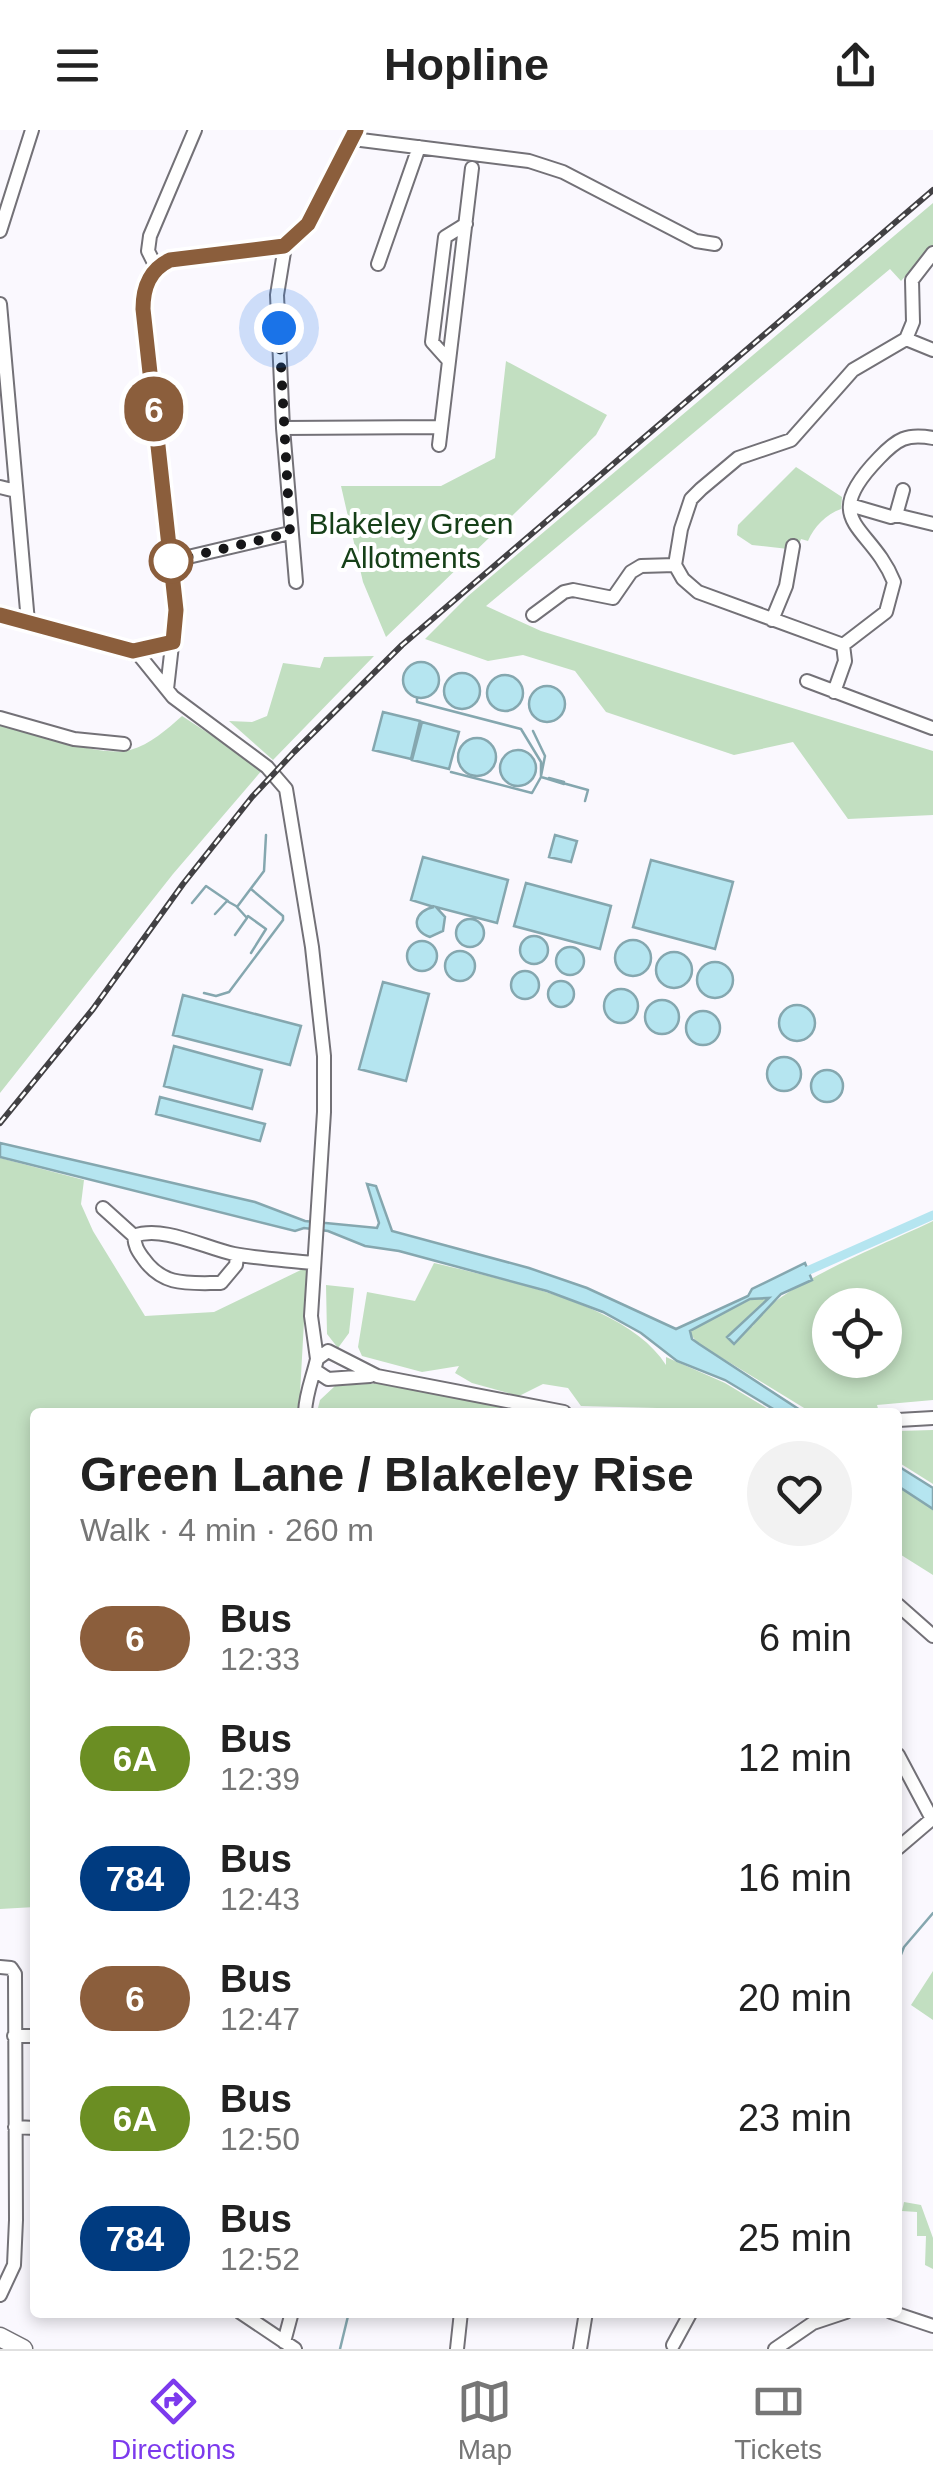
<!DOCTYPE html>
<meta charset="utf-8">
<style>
:root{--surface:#fff;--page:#f2f2f2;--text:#222;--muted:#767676;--line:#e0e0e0;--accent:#7c3aed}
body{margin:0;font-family:Arial,sans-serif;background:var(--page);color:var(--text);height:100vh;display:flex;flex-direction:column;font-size:38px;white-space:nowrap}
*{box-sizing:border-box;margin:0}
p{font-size:32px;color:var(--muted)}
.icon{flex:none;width:55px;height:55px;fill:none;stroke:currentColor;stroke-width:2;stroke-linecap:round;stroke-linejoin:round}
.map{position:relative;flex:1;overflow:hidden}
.sheet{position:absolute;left:30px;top:1278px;width:872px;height:910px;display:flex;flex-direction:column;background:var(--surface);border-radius:10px;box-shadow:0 5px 15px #0003}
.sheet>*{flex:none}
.badge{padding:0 20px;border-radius:32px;font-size:35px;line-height:65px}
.buttons{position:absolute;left:812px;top:1158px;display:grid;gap:20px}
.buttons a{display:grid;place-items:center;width:90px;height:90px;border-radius:50%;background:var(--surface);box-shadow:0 5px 15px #0003;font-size:50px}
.you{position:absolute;width:50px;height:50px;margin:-25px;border:8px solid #fff;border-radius:50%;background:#1a73e8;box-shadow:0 0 0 15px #1a73e833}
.map>.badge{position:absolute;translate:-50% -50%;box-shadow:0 0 0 5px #fff}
.round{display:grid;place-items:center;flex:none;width:105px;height:105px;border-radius:52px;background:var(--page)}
.overview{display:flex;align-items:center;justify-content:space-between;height:170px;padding:0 50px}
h1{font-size:48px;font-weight:800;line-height:75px}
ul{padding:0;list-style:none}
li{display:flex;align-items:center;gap:30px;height:120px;padding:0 50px}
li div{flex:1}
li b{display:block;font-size:38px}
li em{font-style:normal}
li .badge{min-width:110px;font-weight:700;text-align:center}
header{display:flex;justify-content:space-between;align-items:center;height:130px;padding:0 50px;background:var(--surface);font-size:45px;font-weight:800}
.menu{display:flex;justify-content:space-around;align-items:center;height:140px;border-top:2px solid var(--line);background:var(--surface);font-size:28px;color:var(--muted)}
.menu a{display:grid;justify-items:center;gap:5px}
.menu .on{color:var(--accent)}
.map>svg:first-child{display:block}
.green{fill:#c2dfc1;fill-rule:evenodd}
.water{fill:#b5e5f0;stroke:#85a7af;stroke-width:2.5}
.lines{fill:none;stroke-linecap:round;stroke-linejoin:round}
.stream{stroke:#85a7af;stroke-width:2.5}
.canal{stroke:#b5e5f0;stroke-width:9}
.minor-casing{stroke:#737177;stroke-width:16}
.highway-casing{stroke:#737177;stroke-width:21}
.minor{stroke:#fff;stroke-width:12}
.highway{stroke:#fff;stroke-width:18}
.rail-casing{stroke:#424144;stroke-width:6}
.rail{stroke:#fff;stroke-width:2.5;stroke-dasharray:8;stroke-linecap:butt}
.line-casing{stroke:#fff;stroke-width:22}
.line{stroke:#8b5e3c;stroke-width:15}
.walk{stroke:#161618;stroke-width:10;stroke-dasharray:0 18}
.stop-dot{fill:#fff;stroke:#8b5e3c;stroke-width:5}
.labels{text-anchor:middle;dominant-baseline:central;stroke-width:8;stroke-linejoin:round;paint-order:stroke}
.park-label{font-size:30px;fill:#164018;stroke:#fff}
</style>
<header><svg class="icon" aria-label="menu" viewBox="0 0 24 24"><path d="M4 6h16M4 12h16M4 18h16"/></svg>Hopline<svg class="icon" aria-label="share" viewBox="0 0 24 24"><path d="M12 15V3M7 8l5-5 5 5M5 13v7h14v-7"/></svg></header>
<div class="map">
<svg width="933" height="2219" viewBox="0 0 933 2219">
<rect width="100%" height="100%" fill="#faf8fe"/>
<path class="green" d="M933 73V115L901 151 890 139 486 476 541 501 933 621V685L848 689 793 612 734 625 606 582 575 541 523 525 488 531 425 509 468 466Z
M506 231 607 285 596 305 386 507 363 452 341 356H441L495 328Z
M796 337 842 367 841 379C826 384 814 397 808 411L801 409 797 420 752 415 737 405 738 395Z
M374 526 273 630 229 591 252 592 267 586 283 533 320 538 324 527Z
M182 586 263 639 173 744 0 963V594C26 603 105 628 130 620 151 614 166 600 182 586Z
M0 1028 84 1050 81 1074 93 1101 145 1186 214 1182 307 1137 299 1282H35V1777L0 1779Z
M933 1091V1270L877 1275 879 1282 809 1281 699 1214 690 1204 694 1196 750 1169 769 1168 728 1207 753 1196C766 1160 895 1110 933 1091ZM830 1175H885V1230H830Z
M434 1133C503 1150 627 1173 666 1235V1227L725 1253 773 1282H700L695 1279 581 1276 568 1258 543 1254 519 1266 472 1253 455 1243 459 1236 422 1242 362 1226 358 1217 367 1162 415 1171Z
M326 1155 354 1158 349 1203 338 1218 327 1204Z
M382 1253 533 1282H317L320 1270 335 1256Z
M933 1300V1354L898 1332V1301Z
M898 1356 933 1379V1445L898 1423Z
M933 1841V1890L911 1875Z
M904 2072 921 2075 933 2108V2139L925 2135 926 2106H917V2082L902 2081Z"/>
<path class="water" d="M403 550a18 18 0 1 1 36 0a18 18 0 1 1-36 0Z
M444 561a18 18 0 1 1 36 0a18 18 0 1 1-36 0Z
M487 563a18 18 0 1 1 36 0a18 18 0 1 1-36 0Z
M529 574a18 18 0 1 1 36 0a18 18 0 1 1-36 0Z
M383 582 420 591 411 629 373 620Z
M422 592 459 602 449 639 412 630Z
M458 627a19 19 0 1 1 38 0a19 19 0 1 1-38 0Z
M500 638a18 18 0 1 1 36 0a18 18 0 1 1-36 0Z
M555 705 577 711 571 732 549 727Z
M423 727 508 750 497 793 436 777 445 787 443 801 430 807C409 800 415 780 434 777L411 770Z
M651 730 733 752 715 819 633 797Z
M526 753 611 776 600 819 514 796Z
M456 803a14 14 0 1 1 28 0a14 14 0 1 1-28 0Z
M520 820a14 14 0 1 1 28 0a14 14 0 1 1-28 0Z
M615 828a18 18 0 1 1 36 0a18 18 0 1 1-36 0Z
M407 826a15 15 0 1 1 30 0a15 15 0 1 1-30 0Z
M556 831a14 14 0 1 1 28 0a14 14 0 1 1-28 0Z
M445 836a15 15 0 1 1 30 0a15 15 0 1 1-30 0Z
M656 840a18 18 0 1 1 36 0a18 18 0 1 1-36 0Z
M697 850a18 18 0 1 1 36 0a18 18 0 1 1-36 0Z
M511 855a14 14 0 1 1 28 0a14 14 0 1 1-28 0Z
M548 864a13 13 0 1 1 26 0a13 13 0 1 1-26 0Z
M383 852 429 864 406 951 359 939Z
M604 876a17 17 0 1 1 34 0a17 17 0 1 1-34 0Z
M183 865 301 896 290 935 173 905Z
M645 887a17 17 0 1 1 34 0a17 17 0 1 1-34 0Z
M779 893a18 18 0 1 1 36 0a18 18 0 1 1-36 0Z
M686 898a17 17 0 1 1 34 0a17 17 0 1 1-34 0Z
M174 916 262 940 252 979 164 956Z
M767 944a17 17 0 1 1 34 0a17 17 0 1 1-34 0Z
M811 956a16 16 0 1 1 32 0a16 16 0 1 1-32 0Z
M160 967 265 994 260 1011 156 984Z
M0 1013 255 1072 305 1091 377 1098 379 1093 367 1054 376 1056 392 1101 529 1138 587 1158 676 1199 748 1166 752 1159 805 1133 812 1150 781 1164 734 1214 727 1207 769 1168 750 1169 690 1201 692 1209 699 1214 803 1282 775 1280 725 1250 677 1231 641 1203 603 1182 547 1161 399 1121 365 1116 328 1101 304 1098 295 1101 0 1027Z
M898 1336 933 1358V1379L898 1356Z"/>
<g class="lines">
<path class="stream" d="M417 568V572L521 599 541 632V647
M533 601 545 626 541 646
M451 642 532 663 541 647 588 660 585 671
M549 648 564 652
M548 649 564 654
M192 773 206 756 228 771
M215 784 227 771 236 776
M248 786 266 799 251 823
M235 805 247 788 237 777 264 741 266 705
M204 863 216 866 229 862 283 790V786L251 759
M898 1832 904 1817 933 1783
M340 2219 349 2182"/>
<path class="canal" d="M798 1145 933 1085"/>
<defs>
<path id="minor" d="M353 9 529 31 563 42 696 111 715 114
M0 101 32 0
M285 116 277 165 283 298 296 452
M933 123 912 150 913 192 906 209 853 240 791 310 738 328 701 359 691 369 681 399 675 435 683 449 698 462 843 515 886 482 894 452C871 394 816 393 879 328 897 309 907 303 933 308
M378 134 419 17
M157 139 148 121 150 106 195 0
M0 174 28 492
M906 209 933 220
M449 231 432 212 445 107 466 94
M283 298 441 297
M439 315 472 38
M0 357 16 361
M850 375 891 387 896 385 933 394
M896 385 903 360
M171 431 290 403
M0 485 139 525 173 567 267 637 286 659 312 817 324 926V982L311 1186 317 1229
M533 485 564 462 573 460 613 468 631 442 641 436 675 435
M772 490 786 456 793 416
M133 521 173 511
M807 551 932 598
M167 559 176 480 143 179C143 157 150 140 171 130L285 116 308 94 356 0
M834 562 845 531 843 515
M0 588 74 609 124 614
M103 1078 134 1106
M237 1125 236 1135 221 1153C188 1153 163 1157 143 1128 137 1120 135 1116 134 1106 163 1095 205 1118 234 1124 260 1129 287 1130 313 1133
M316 1241 328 1249 370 1246
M305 1282C306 1262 313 1247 317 1229L328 1221 377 1246 564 1282
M898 1290 933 1288
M898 1475 933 1506
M898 1625 932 1689
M898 1718 933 1688
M0 1837 11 1838 15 1844 16 2090 14 2135 0 2165
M14 1906H35
M15 1997 35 1998
M240 2182 295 2219
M891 2182 933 2196
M284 2212 292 2182
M673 2215 691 2182
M457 2219 461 2182
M580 2219 586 2182
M775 2219 813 2193 846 2182"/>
<path id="highway" d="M0 2207 23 2219"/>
</defs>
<use href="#minor" class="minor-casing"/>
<use href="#highway" class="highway-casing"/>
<use href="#minor" class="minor"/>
<use href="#highway" class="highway"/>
<defs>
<path id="rail" d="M0 993 93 879 183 754 252 667 294 622 402 515 933 60"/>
</defs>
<use href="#rail" class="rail-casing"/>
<use href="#rail" class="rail"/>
</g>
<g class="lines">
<defs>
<path id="line" d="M0 485 133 521 173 512 176 480 143 179C143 158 149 140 170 130L284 116 308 94 356 0"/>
</defs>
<use href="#line" class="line-casing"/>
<use href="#line" class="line"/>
<path class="walk" d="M171 431 290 403 279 198"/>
</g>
<circle class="stop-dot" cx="171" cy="431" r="20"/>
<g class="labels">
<g class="park-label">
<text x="411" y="393">Blakeley Green<tspan x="411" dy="34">Allotments</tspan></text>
</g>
</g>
</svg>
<div class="buttons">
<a><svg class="icon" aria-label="locate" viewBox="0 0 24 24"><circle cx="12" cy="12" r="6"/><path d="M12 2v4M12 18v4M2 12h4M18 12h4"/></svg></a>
</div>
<div class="you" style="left:279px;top:198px"></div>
<b class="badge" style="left:154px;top:279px;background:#8b5e3c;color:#fff">6</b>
<section class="sheet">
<div class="overview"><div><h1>Green Lane / Blakeley Rise</h1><p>Walk · 4 min · 260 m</p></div><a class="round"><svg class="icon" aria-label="heart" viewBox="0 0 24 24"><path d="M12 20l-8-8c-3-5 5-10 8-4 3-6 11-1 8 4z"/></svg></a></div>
<ul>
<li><span class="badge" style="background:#8b5e3c;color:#fff">6</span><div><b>Bus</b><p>12:33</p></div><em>6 min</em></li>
<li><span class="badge" style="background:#6b8e23;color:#fff">6A</span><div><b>Bus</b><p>12:39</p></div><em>12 min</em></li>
<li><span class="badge" style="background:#003b80;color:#fff">784</span><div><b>Bus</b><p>12:43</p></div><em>16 min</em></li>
<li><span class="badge" style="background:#8b5e3c;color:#fff">6</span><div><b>Bus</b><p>12:47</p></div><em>20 min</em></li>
<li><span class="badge" style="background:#6b8e23;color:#fff">6A</span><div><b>Bus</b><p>12:50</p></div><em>23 min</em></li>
<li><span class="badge" style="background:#003b80;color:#fff">784</span><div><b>Bus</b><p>12:52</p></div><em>25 min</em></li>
</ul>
</section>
</div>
<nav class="menu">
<a class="on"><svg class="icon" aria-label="directions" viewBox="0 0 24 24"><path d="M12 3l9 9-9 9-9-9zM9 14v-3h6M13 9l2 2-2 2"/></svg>Directions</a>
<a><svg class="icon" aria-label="map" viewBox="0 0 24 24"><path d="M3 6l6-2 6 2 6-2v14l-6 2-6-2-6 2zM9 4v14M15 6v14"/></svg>Map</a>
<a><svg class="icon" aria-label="tickets" viewBox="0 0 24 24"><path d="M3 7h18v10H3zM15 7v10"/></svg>Tickets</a>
</nav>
